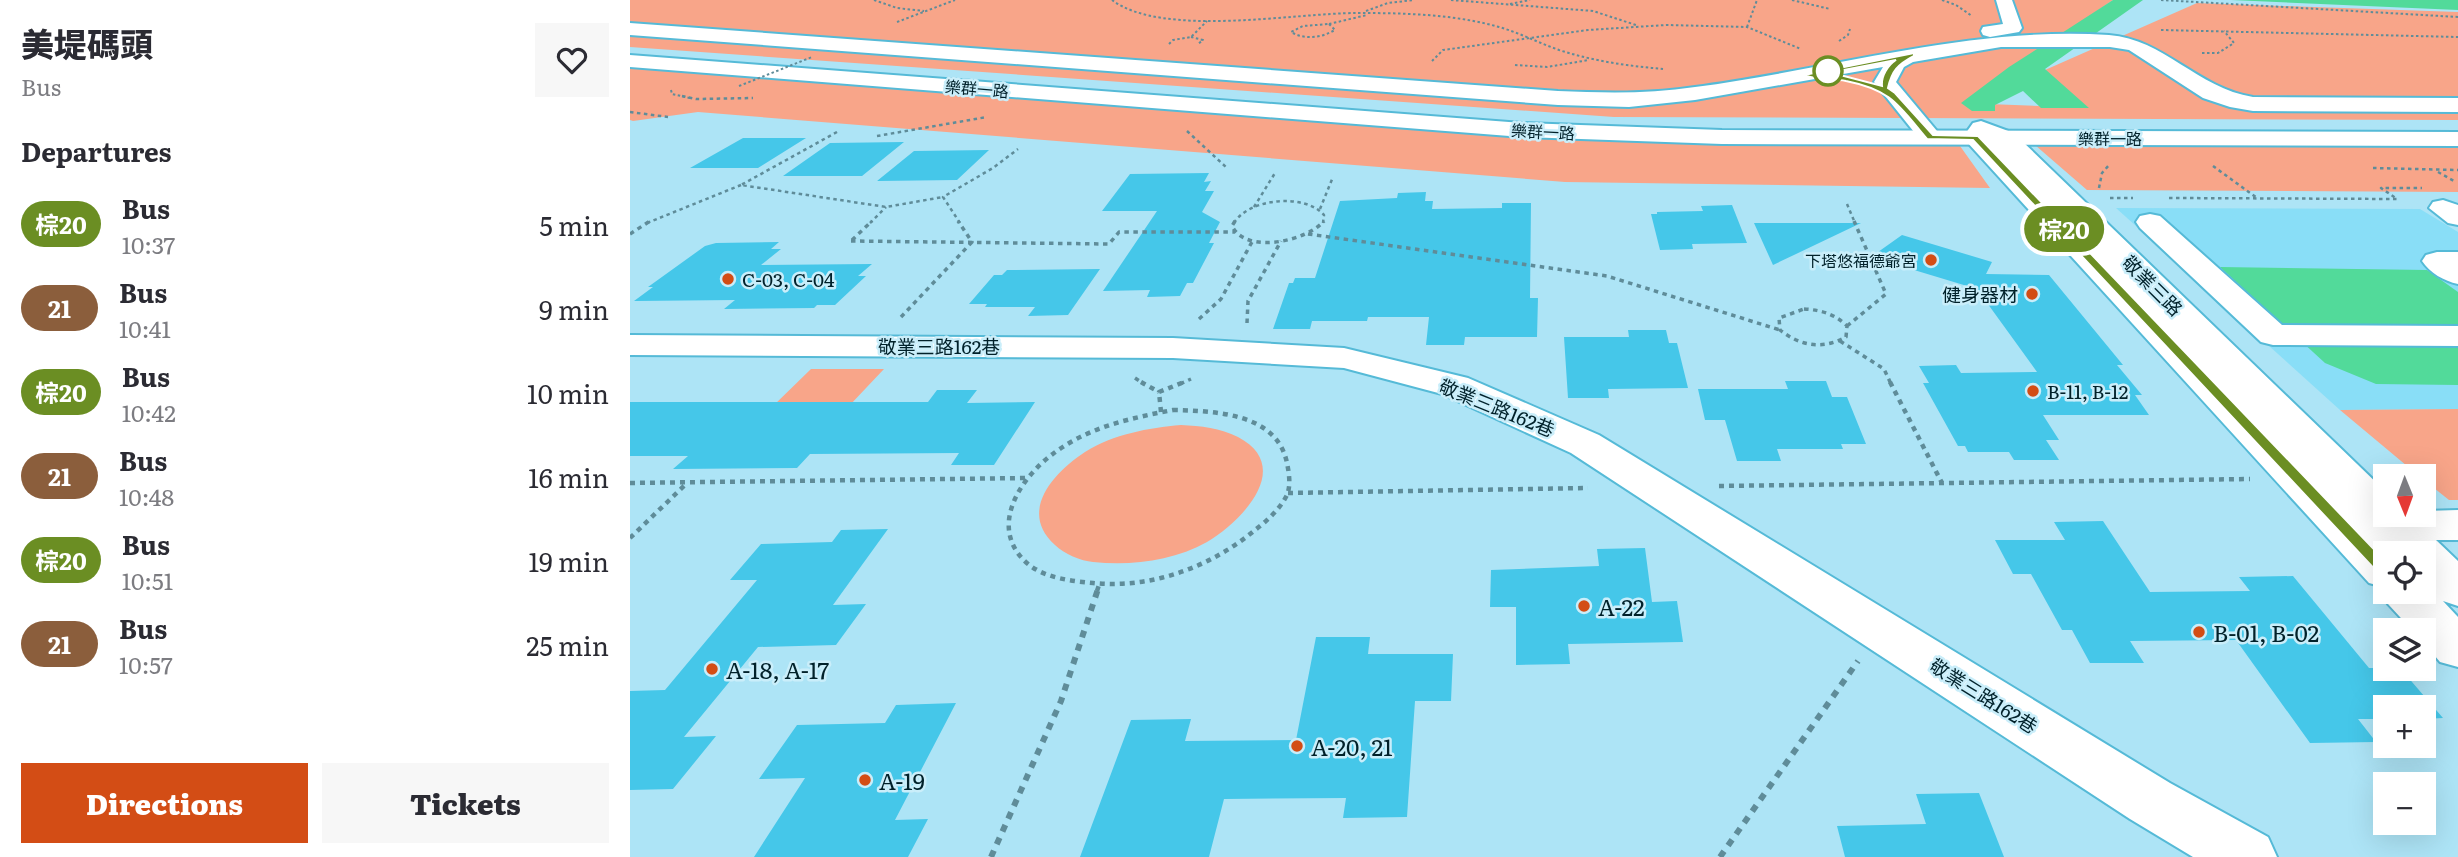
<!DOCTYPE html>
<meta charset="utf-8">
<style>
:root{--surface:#fff;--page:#f7f7f7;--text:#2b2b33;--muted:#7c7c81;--accent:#d34d15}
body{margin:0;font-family:Literata,"Noto Sans TC",serif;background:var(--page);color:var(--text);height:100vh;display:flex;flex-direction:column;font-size:26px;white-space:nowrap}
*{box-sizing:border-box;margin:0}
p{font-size:23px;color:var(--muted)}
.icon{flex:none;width:38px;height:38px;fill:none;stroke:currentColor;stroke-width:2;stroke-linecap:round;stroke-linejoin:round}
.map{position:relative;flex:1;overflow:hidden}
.panel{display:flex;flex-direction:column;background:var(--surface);width:630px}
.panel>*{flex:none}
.badge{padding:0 14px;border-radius:23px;font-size:24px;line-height:46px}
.needle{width:46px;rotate:179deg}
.controls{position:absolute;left:1743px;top:464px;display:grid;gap:14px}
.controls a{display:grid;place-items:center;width:63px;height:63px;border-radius:0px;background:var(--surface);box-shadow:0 7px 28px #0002;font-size:35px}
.map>.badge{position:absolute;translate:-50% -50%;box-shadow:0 0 0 4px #fff}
h2{padding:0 21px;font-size:26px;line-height:63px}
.round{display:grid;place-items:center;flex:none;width:74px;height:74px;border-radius:0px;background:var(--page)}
.overview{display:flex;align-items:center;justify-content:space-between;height:119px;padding:0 21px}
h1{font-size:33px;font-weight:800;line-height:52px}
.primary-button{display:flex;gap:14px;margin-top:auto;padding:14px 21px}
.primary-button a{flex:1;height:80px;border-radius:0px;background:var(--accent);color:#fff;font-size:28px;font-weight:800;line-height:80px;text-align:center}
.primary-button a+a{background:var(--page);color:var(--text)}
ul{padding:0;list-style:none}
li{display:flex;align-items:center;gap:21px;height:84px;padding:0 21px}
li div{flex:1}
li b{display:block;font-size:26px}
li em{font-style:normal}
li .badge{min-width:77px;font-weight:700;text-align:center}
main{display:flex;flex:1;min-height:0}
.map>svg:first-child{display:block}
.built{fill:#89def7}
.green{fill:#f8a589}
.water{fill:#52da9a}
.building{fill:#45c7e9}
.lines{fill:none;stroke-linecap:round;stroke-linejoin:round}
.minor-casing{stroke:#55bad7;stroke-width:4}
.major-casing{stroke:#55bad7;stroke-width:4}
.path-far4{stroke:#5f8c99;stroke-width:2;stroke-dasharray:2.5 2.5;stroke-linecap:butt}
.path-far3{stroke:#5f8c99;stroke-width:2.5;stroke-dasharray:3.5 3.5;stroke-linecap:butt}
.path-far2{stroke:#5f8c99;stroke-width:3.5;stroke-dasharray:4.5 4.5;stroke-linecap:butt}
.path-far1{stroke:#5f8c99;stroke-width:4.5;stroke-dasharray:5 5;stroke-linecap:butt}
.path{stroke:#5f8c99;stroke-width:6;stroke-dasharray:7 7;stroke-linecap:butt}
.minor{fill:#fff;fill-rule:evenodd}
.major{fill:#fff;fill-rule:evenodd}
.path-bridge{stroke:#5f8c99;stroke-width:2;stroke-dasharray:2.5 2.5;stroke-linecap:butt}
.line{fill:#6b8e23;stroke:#fff;stroke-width:2;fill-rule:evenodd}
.stop-dot{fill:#fff;stroke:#6b8e23;stroke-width:3.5}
.poi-dot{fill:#d34d15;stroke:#caeefa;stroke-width:2.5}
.labels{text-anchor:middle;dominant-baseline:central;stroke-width:5;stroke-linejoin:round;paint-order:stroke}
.far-street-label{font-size:16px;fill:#01212a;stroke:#caeefa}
.far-poi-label{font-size:16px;fill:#01212a;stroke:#caeefa;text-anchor:end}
.poi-label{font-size:19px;fill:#01212a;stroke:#caeefa;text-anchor:start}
.street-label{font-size:19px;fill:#01212a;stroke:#caeefa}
.near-poi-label{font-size:23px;fill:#01212a;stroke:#caeefa;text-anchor:start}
</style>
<main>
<section class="panel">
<div class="overview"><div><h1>美堤碼頭</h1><p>Bus</p></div><a class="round"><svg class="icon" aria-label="heart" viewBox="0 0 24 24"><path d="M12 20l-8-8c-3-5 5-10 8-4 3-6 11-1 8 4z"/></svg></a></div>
<h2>Departures</h2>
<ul>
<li><span class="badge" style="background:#6b8e23;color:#fff">棕20</span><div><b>Bus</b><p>10:37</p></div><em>5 min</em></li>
<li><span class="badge" style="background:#8b5e3c;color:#fff">21</span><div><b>Bus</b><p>10:41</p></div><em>9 min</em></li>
<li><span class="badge" style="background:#6b8e23;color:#fff">棕20</span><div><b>Bus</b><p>10:42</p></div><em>10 min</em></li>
<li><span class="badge" style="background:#8b5e3c;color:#fff">21</span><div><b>Bus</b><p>10:48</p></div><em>16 min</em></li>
<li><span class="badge" style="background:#6b8e23;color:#fff">棕20</span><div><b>Bus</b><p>10:51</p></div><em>19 min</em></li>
<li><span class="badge" style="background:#8b5e3c;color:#fff">21</span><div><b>Bus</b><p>10:57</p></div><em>25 min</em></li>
</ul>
<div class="primary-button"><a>Directions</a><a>Tickets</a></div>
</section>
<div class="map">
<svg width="1828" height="857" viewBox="0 0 1828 857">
<rect width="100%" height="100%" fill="#ade4f6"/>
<path class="built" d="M1486 208 1790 209 1828 232V409L1710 410Z"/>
<path class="green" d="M0 0H1483L1332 103 1458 108 1415 70 1567 3 1828 12V120L984 117 0 47Z
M0 66 924 136 1330 146 1360 188 935 182 68 112 3 121 0 120Z
M1417 141 1828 143V192L1457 190 1405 145Z
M181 369H254L219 406 142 407Z
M1828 409V500H1819L1794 480V476H1789L1710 410Z
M551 425C571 426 590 428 608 437 665 467 611 522 577 542 543 561 501 566 463 562 451 561 434 554 425 545 388 512 423 473 455 452 484 434 518 428 551 425Z"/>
<path class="water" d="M1483 0H1513L1415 69 1459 108H1411L1393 91 1365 105V111H1342L1331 103 1379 67Z
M1601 0H1828V10L1805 9Z
M1590 267 1797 270 1828 292V385L1746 384 1695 363Z"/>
<path class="building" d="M113 138H176L128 168H60Z
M274 142 232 176H153L200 143Z
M359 150 327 180 247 181 284 151Z
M579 173 574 182 581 181 575 191H584L572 212 590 222 579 243H584L563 283H557L550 296 517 297 520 290 473 291 527 211H472L500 174Z
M796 192 795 201H803L802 209 872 208V203H901L900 298H908L907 337H835L834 345H796L799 317H738L737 321H682L680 329H643L659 283H663L665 278H685L710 201 767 198 768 193Z
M1102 205 1117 243 1062 244 1063 249 1030 250 1021 214H1027V212L1073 211 1071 206Z
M1124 223H1231L1143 265Z
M1272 235 1362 262 1356 274 1419 275 1493 365H1487L1512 395H1505L1519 415H1413L1429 440H1416L1429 460H1384L1379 452H1338L1335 446H1328L1293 383H1299L1289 366 1326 365 1331 373 1407 372 1347 289 1241 257Z
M149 242 141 249H151L131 265 242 264 228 276H236L205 305H187L184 308 94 309 105 300 4 301 23 287H18L75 246 86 243Z
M470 269 438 315 398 316 405 307H355L357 304H339L364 275H372L377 270Z
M998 330H1036L1039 343H1047L1058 388 978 389 979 398H938L934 337H999Z
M1155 381H1196L1202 397H1217L1236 444H1211L1213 449H1147L1151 461H1107L1095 420H1075L1068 389H1158Z
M307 390H347L337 403 405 402 364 465H321L329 453 180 454 167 468 43 469 58 456H0V402H298Z
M1473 521 1520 592 1620 591 1609 577 1663 576 1739 668H1770L1813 718 1794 719V707H1755V719H1728L1746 742 1680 743 1606 640 1500 641 1514 663H1460L1442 630H1432L1401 574H1383L1365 540H1435L1424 522Z
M258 529 203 605 236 604 206 645 128 647 54 737 86 736 43 789 0 790V691L35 690 127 580H100L131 544 202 542 211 530Z
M1015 548 1022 602 1047 601 1053 642 938 644 940 664 886 665V607H860L861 570 969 566 967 549Z
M686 637H740L738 654H823L821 701H785L777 817 713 818 716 798 594 799 579 857H450L501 720 561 719 555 741 666 740Z
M326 703 265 820 298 819 278 857H124L175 778 129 779 167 725 255 723 266 705Z
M1349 793 1374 857H1215L1207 826 1296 824 1286 794Z"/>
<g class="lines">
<defs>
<path id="minor" d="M1366 0H1382L1392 28 1389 32 1360 37 1353 35 1351 31 1353 27 1373 24Z
M0 23 928 91C974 93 1020 94 1065 87 1203 69 1339 26 1479 35 1534 39 1567 88 1623 97L1828 98V112L1623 111 1600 107 1573 98 1499 50 1480 47H1371L1283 62 1274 67 1266 82 1312 137 1308 142H1292L1244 82 1253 67 1065 100 999 107 928 105 0 35Z
M1351 121 1381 132 1393 142 1755 491V514H1794V511L1828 510V540H1806L1828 561V606L1813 601 1828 617V667L1810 662 1794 643V630H1782L1758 604 1752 592 1754 587 1739 583 1337 142 1333 137 1343 123ZM1362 141 1765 553H1794V592H1755V553H1765Z
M1813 200 1828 205V225L1818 223 1799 208 1803 202Z
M1520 214 1530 216 1652 325 1828 326V346L1643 345 1631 342 1510 228 1506 222 1510 216Z
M1807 252H1828V284C1814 281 1800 273 1792 261L1796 255Z
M0 335 543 338 714 348 838 378 969 435 1540 783 1638 837 1647 857H1563L1500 819 941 453 812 394 714 368 543 358 0 355Z"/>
<path id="major" d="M0 55 892 123 1092 130 1828 132V146L1092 144 892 137 0 67Z"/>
</defs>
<use href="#minor" class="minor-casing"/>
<use href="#major" class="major-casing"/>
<path class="path-far4" d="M244 0 267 8 294 11
M482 0C533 38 663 13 727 13 774 13 823 14 869 27 890 33 909 43 929 50 963 61 998 66 1033 69
M821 0 963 11 1006 25
M1162 0 1200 9
M1312 0 1326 5 1342 16
M1531 0 1828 17
M880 4 900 0
M736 11 758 3 784 0
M267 22 325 0
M699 24 705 30C691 38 675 40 661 32L673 26Z
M699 24 737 15
M1117 27 1127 0
M1531 30 1828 37
M561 37 573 40 568 44
M1209 41 1218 35 1220 29
M539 44 543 40 561 37 577 21
M1572 53H1588L1604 43 1594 31
M802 61 813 50 958 30 1036 25 1117 27 1171 49
M885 65 917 67 959 60
M41 90 42 94 60 98"/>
<path class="path-far3" d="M52 96 66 99 123 98
M0 112 38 117
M557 131 597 168
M207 132 111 185 256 207 313 197
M247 136 357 117
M1583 166 1627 198
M1743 168 1828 170
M1808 172 1824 181
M1469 188 1472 173 1479 165
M1480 198H1503
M1539 198 1767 199 1751 188H1792
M1217 204 1225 223
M624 207 645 173
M690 209 703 177
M17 223 111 185
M240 223 256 207
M330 223 313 197 363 168 388 149
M604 223C619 198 675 193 694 215L693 223"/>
<path class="path-far2" d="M605 221 602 226C616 255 677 241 694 221
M0 234 20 221
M678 234 977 276 1150 330
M222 240 242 221
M221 241 479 244 489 232H605
M1174 309C1191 310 1205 314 1217 326L1216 337C1193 350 1170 346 1150 330L1149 318Z
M271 317 342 242 328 221
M569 319 591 299 623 240
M617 323 618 301 651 241
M1217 326 1256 294 1224 221
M1210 341 1254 369 1261 384
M505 378 514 384
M550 384 561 379"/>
<path class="path-far1" d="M511 382 529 392
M1260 382 1312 483
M543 410C585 411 647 413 657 463 659 473 661 485 657 495 650 509 637 521 625 530 581 567 521 589 463 583 441 581 415 578 398 564 356 528 391 477 424 453 459 427 501 418 543 410Z
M531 412 529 392 554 382
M0 483 395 478
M1089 486 1620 479
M658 493 958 488
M0 538 56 484
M467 591 469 585"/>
<path class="path" d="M361 857 431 701 468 589
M1090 857 1228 661"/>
<use href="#minor" class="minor"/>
<use href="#major" class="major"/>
<path class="path-bridge" d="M109 86 182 57"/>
</g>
<path class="line" d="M1284 53V56C1267 65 1262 71 1258 88L1265 93 1303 135 1348 136 1761 567 1763 571 1761 575H1750L1343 140 1297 139C1269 106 1262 90 1216 81 1203 78 1186 81 1174 75ZM1266 60C1258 65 1251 76 1252 86L1214 76 1193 74Z"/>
<circle class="stop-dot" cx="1198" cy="71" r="14"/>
<g class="poi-dot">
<circle cx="1301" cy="260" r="7"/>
<circle cx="98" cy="279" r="7"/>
<circle cx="1402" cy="294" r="7"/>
<circle cx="1403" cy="391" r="7"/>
<circle cx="954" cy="606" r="7"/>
<circle cx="1569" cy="632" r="7"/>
<circle cx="82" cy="669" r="7"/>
<circle cx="667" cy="746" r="7"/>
<circle cx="235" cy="780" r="7"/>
</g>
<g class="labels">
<g class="far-street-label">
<text transform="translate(347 88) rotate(5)">樂群一路</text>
<text transform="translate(913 131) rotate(3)">樂群一路</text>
<text x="1480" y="138">樂群一路</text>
</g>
<g class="far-poi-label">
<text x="1287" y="260">下塔悠福德爺宮</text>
</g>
<g class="poi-label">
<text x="112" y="279">C-03, C-04</text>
<text x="1388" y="294" text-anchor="end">健身器材</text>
<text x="1417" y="391">B-11, B-12</text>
</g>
<g class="street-label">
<text transform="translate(1523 285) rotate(45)">敬業三路</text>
<text x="309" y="346">敬業三路162巷</text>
<text transform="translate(867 407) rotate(22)">敬業三路162巷</text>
<text transform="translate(1354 695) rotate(32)">敬業三路162巷</text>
</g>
<g class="near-poi-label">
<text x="968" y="606">A-22</text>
<text x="1583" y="632">B-01, B-02</text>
<text x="96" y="669">A-18, A-17</text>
<text x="681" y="746">A-20, 21</text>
<text x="249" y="780">A-19</text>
</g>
</g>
</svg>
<div class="controls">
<a><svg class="needle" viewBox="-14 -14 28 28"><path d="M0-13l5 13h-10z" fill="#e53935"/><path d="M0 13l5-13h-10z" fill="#7c7c81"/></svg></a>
<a><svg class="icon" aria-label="locate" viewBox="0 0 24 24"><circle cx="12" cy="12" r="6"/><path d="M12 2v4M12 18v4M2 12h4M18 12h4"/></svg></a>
<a><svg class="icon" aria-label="layers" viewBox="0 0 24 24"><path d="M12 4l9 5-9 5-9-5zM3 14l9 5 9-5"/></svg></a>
<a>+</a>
<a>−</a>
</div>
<b class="badge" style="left:1434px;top:229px;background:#6b8e23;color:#fff">棕20</b>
</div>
</main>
